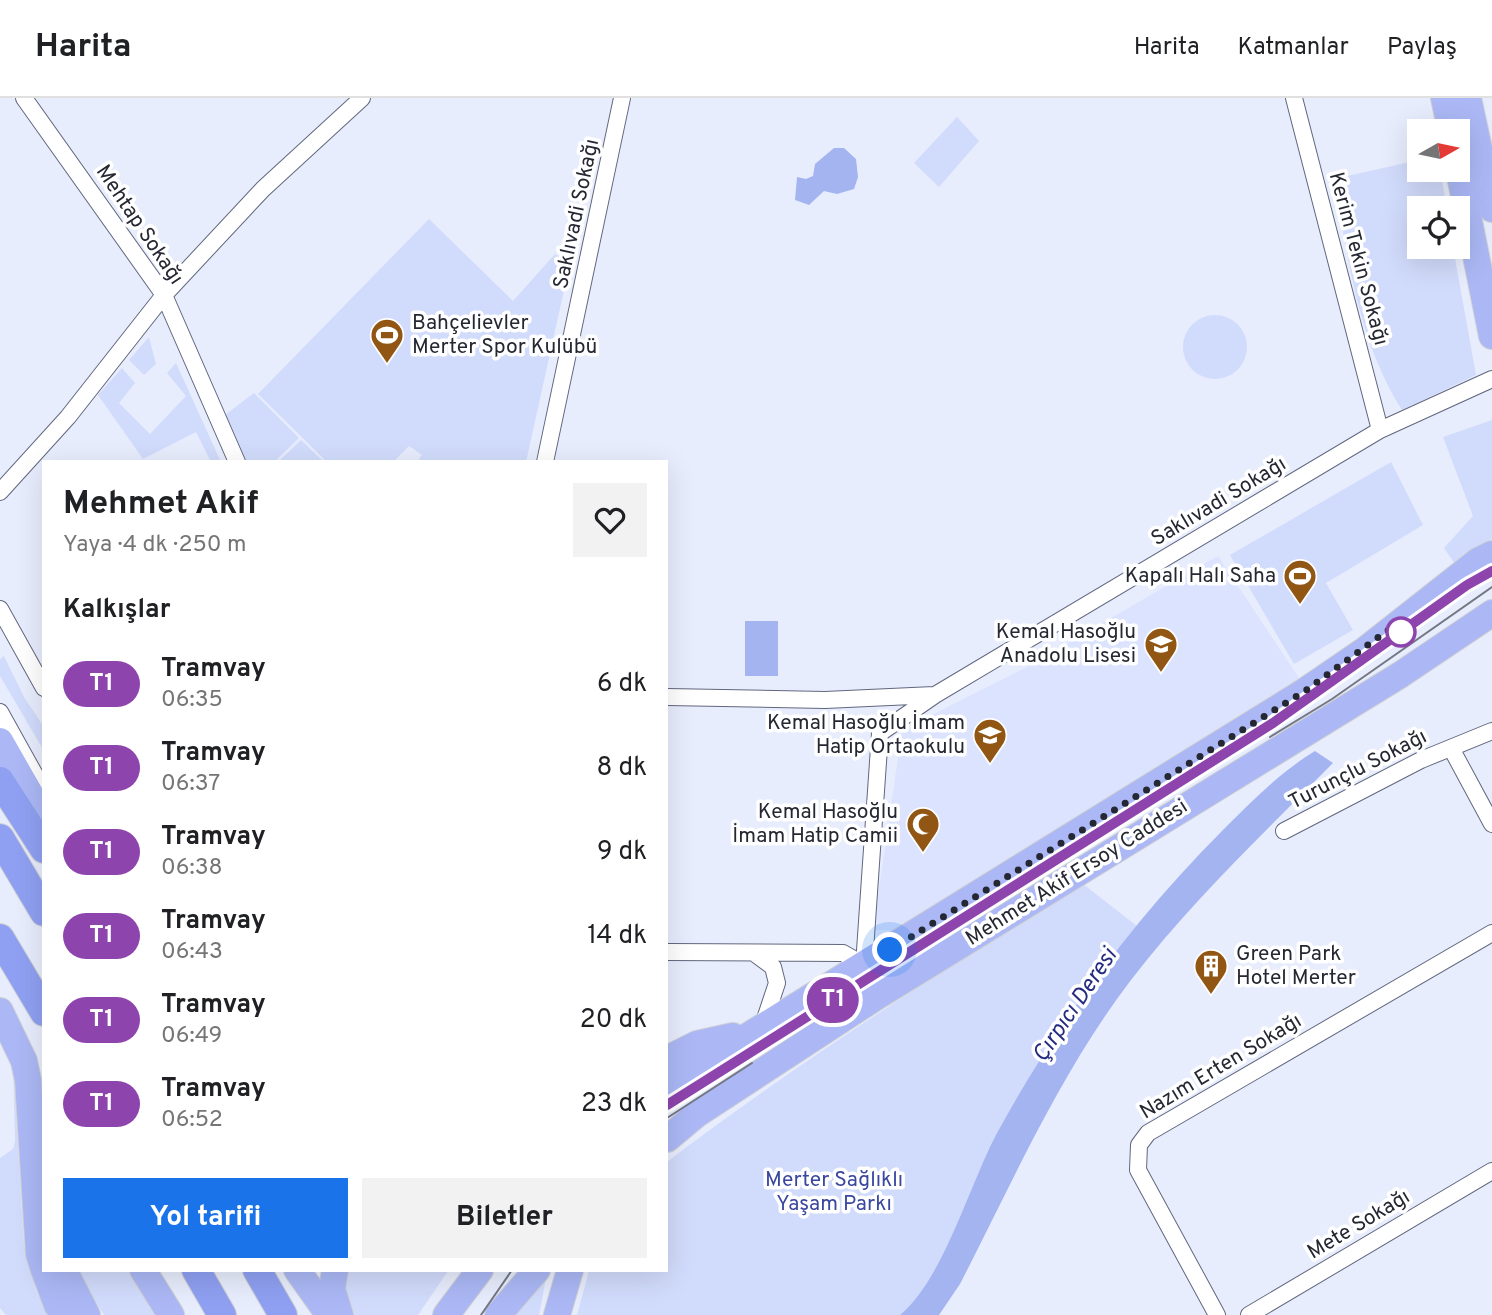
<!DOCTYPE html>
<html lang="tr">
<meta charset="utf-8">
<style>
:root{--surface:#fff;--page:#f2f2f2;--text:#202124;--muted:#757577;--line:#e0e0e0;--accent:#1a73e8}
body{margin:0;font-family:Overpass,sans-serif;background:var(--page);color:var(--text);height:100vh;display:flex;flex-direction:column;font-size:26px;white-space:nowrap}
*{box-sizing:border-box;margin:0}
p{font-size:23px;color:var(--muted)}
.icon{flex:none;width:38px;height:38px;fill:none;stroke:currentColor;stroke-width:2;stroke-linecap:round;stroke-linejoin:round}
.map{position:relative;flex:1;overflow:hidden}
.sheet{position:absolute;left:42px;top:362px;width:626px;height:812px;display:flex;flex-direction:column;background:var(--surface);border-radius:0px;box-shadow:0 7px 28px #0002}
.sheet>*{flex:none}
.badge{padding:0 14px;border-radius:23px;font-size:24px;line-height:46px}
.needle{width:46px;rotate:81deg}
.controls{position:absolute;left:1407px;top:21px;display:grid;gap:14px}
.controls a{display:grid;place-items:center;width:63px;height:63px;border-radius:0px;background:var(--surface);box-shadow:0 7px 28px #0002;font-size:35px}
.you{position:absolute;width:35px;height:35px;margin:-18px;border:5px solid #fff;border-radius:50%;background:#1a73e8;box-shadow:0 0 0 10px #1a73e833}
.map>.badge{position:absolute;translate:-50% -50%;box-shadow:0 0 0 4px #fff}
h2{padding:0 21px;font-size:26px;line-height:63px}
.round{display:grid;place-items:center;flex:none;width:74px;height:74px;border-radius:0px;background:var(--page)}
.summary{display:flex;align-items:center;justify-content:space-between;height:119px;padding:0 21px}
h1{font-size:33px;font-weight:700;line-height:52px}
.action{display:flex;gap:14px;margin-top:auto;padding:14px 21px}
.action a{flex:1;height:80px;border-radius:0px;background:var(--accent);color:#fff;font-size:28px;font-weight:700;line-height:80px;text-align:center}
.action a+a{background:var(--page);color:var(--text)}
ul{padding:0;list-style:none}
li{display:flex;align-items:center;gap:21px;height:84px;padding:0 21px}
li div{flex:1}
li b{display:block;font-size:26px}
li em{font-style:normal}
li .badge{min-width:77px;font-weight:700;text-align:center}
header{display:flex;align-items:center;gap:42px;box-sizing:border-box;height:98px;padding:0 35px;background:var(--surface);border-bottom:2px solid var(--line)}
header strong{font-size:33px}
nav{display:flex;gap:38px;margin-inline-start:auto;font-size:24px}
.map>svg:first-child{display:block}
.built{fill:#dbe3fe}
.green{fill:#d1dbfb}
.water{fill:#a3b4f1}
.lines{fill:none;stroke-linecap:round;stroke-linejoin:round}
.minor-casing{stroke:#61677e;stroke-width:18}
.primary-casing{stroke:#cfd0d2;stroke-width:28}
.trunk-casing{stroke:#cfd0d2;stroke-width:30}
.minor{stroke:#fff;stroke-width:16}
.primary{stroke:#abb8f5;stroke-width:26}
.trunk{stroke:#8fa0f2;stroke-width:28}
.tram{stroke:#747784;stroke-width:2}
.line-casing{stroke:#fff;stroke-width:16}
.line{stroke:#8e44ad;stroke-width:10}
.walk{stroke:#252832;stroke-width:7;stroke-dasharray:0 12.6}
.stop-dot{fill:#fff;stroke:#8e44ad;stroke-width:3.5}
.labels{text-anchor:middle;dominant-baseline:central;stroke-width:7;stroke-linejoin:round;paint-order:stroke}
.street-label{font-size:21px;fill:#252832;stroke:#fff}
.poi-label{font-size:21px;fill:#252832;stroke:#fff;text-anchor:end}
.park-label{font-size:21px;fill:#3a479f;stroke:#fff}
.water-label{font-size:23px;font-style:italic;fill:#242b81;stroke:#fff}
</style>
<header>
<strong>Harita</strong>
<nav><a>Harita</a><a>Katmanlar</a><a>Paylaş</a></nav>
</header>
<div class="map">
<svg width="1492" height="1217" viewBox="0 0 1492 1217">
<rect width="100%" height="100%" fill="#e8edfd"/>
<path class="built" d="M1218 458 1299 580 895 832H873L902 632 1023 571Z"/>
<path class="green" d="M957 19 979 43 939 89 914 65Z
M1419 62V72H1440L1447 110H1419V149H1453L1476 277 1402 312C1358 242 1348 162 1334 81Z
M429 121 513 203 555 156 570 165 526 364H422L419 361 422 357 409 348 393 364H327L258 296Z
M1183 249a32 32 0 1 1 64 0a32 32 0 1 1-64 0Z
M149 239 156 266 144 277 129 262Z
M176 265 221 364H211L196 334 143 361 98 297 122 270 135 285 119 305 150 336 186 298 167 275Z
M254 295 299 340 274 364H246L225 317Z
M1492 322V441L1455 466 1444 450 1473 418 1443 339Z
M301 342 324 364H278Z
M1391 364 1423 427 1326 485 1353 532 1294 566 1230 457Z
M4 558 24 599 44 629V653L0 578V561Z
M1083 786 1137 828C1086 894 1037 962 997 1035 969 1087 944 1180 900 1217H577L589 1173 667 1172V1064C800 963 941 873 1083 786Z
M13 967 24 1147 36 1192 48 1217H6L0 1210V1060L13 1051 15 1043Z
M76 1173H130L157 1217H104Z
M346 1173H448L418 1217H354L346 1197Z
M546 1180 539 1217H515Z"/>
<path class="water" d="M834 50H844L856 61 858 79 854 91 837 96 824 93 809 107 795 102 797 79 806 81 813 78 815 66Z
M745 523H778V578H745Z
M1315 653 1333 665C1264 735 1191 804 1131 882 1060 975 1013 1083 960 1186L939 1217H900C944 1180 969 1087 997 1035 1057 925 1134 821 1222 733 1252 703 1279 675 1315 653Z"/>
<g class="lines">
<defs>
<path id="minor" d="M24 0 164 197 237 364
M1294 0 1380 332
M545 364 622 0
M0 394 68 319 164 197 263 91 362 0
M0 511 44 590
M667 599 825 602 934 597
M0 614 44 693
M1451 650 1492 726
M1284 733 1421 662 1492 633
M667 854 843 855 864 867 880 635 935 597 1380 332 1492 281
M754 855 773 869 777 885 763 927
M1217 1217 1138 1072 1139 1047 1148 1035 1492 835
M1249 1217 1492 1073"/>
<path id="primary" d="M1444 0 1451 33
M1468 0 1492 111
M1458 68 1492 238
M0 643 44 720
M0 913 24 963 28 982 39 1156 44 1172
M667 961 697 946 733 938
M667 988 1305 593 1365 552 1478 463 1492 456
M667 1041 697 1016 876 899 1400 577 1492 515
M44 1172 57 1207 65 1217
M64 1172 87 1217
M143 1172 171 1217
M297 1172 329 1217
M335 1172 332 1191 340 1217
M446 1217 480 1172
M498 1217 537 1172
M557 1217 570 1172"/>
<path id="trunk" d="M0 683 44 751
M0 740 44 814
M0 840 44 914
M196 1172 222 1217
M257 1172 283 1217"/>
</defs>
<use href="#minor" class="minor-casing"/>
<use href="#primary" class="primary-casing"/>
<use href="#trunk" class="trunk-casing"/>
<use href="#minor" class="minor"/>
<use href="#primary" class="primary"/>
<use href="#trunk" class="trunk"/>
<path class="tram" d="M1270 639 1332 601 1492 489
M667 1007 1273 625 1467 487 1492 473
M667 1020 752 965
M481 1217 512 1172"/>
</g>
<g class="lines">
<defs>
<path id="line" d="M667 1007 1273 625 1467 487 1492 473"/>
</defs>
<use href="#line" class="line-casing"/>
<use href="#line" class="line"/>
<path class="walk" d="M890 852 1305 593 1402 522 1401 534"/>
</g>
<defs>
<symbol id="stadium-pin" viewBox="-11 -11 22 30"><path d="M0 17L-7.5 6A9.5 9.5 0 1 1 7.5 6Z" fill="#915614" stroke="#fff"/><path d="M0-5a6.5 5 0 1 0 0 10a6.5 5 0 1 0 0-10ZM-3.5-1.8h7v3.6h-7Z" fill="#fff"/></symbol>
<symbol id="school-pin" viewBox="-11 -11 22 30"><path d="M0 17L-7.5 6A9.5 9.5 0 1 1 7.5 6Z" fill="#915614" stroke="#fff"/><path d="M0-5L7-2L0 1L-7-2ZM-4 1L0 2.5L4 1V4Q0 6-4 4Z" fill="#fff"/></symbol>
<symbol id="mosque-pin" viewBox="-11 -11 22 30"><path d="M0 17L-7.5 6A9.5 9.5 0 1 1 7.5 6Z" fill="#915614" stroke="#fff"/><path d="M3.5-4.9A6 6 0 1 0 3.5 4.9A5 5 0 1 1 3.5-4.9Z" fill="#fff"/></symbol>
<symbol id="building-pin" viewBox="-11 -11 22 30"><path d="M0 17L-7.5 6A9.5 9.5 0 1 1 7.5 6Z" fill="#915614" stroke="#fff"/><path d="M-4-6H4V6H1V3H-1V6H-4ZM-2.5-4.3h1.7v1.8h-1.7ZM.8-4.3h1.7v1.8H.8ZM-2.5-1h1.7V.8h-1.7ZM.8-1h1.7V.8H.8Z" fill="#fff"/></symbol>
</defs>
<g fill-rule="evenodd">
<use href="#stadium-pin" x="368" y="218" width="38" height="52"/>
<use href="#stadium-pin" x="1281" y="459" width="38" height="52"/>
<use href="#school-pin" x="1142" y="527" width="38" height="52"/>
<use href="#school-pin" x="971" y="618" width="38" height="52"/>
<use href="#mosque-pin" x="904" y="707" width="38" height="52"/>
<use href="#building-pin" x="1192" y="849" width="38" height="52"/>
</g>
<circle class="stop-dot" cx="1401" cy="534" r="14"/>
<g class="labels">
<g class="street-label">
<text transform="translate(577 116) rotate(-78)">Saklıvadi Sokağı</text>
<text transform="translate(139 127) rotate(56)">Mehtap Sokağı</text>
<text transform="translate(1358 161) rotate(75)">Kerim Tekin Sokağı</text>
<text transform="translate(1219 404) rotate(-31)">Saklıvadi Sokağı</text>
<text transform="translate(1358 672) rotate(-27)">Turunçlu Sokağı</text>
<text transform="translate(1077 775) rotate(-32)">Mehmet Akif Ersoy Caddesi</text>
<text transform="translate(1221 969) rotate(-31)">Nazım Erten Sokağı</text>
<text transform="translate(1359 1127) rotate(-31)">Mete Sokağı</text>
</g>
<g class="poi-label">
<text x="412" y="225" text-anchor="start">Bahçelievler<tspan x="412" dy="24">Merter Spor Kulübü</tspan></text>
<text x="1276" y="478">Kapalı Halı Saha</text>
<text x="1136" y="534">Kemal Hasoğlu<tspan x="1136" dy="24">Anadolu Lisesi</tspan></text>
<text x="965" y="625">Kemal Hasoğlu İmam<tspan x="965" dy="24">Hatip Ortaokulu</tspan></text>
<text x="898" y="714">Kemal Hasoğlu<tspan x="898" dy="24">İmam Hatip Camii</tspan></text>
<text x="1236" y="856" text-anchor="start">Green Park<tspan x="1236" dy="24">Hotel Merter</tspan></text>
</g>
<g class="park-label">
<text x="834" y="1082">Merter Sağlıklı<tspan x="834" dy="24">Yaşam Parkı</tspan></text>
</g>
<g class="water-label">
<text transform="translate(1076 908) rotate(-56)">Çırpıcı Deresi</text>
</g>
</g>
</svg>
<div class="controls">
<a><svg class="needle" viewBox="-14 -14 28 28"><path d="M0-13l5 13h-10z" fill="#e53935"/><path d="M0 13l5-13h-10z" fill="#757577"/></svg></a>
<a><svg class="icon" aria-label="locate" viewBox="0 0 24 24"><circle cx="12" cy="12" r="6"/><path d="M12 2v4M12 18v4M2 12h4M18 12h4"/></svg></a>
</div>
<div class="you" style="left:890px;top:852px"></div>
<b class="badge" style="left:833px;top:902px;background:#8e44ad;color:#fff">T1</b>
<section class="sheet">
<div class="summary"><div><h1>Mehmet Akif</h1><p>Yaya · 4 dk · 250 m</p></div><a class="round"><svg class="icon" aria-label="heart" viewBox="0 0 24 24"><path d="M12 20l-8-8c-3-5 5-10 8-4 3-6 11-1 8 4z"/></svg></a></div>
<h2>Kalkışlar</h2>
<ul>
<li><span class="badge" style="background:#8e44ad;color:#fff">T1</span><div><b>Tramvay</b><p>06:35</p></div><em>6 dk</em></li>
<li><span class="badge" style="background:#8e44ad;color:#fff">T1</span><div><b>Tramvay</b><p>06:37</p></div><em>8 dk</em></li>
<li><span class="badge" style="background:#8e44ad;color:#fff">T1</span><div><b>Tramvay</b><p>06:38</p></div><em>9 dk</em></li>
<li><span class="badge" style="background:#8e44ad;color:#fff">T1</span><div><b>Tramvay</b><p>06:43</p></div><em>14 dk</em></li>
<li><span class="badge" style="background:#8e44ad;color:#fff">T1</span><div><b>Tramvay</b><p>06:49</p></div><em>20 dk</em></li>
<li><span class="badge" style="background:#8e44ad;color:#fff">T1</span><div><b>Tramvay</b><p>06:52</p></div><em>23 dk</em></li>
</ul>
<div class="action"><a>Yol tarifi</a><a>Biletler</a></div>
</section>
</div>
